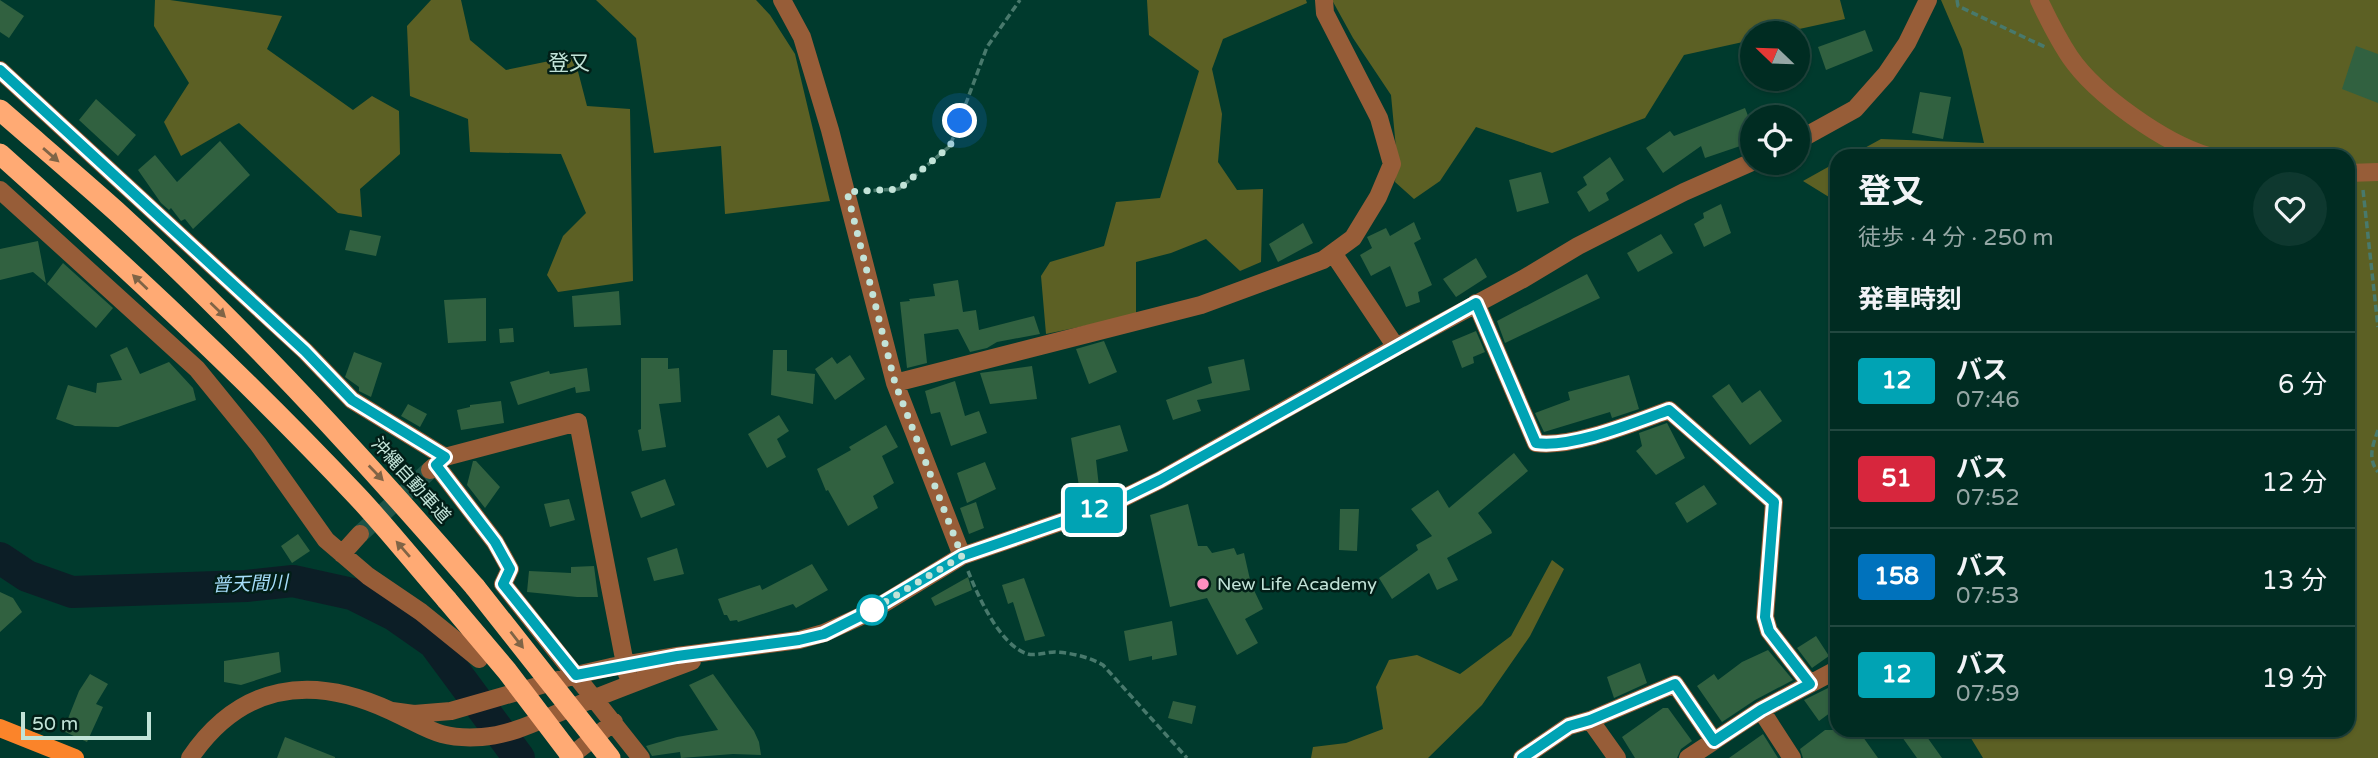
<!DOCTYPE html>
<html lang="ja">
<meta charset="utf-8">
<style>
:root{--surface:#002c22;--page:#0e382f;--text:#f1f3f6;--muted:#95a7a5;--line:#224840}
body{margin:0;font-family:"Varela Round","Noto Sans JP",sans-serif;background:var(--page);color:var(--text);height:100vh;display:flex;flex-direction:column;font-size:26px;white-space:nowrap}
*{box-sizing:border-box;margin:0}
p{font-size:23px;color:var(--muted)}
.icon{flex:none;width:38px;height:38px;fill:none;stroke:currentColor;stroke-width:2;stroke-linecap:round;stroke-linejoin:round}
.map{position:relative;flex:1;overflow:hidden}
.details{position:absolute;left:1830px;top:149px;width:525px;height:588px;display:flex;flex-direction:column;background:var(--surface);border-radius:21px;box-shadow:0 2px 5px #0004,0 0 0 2px var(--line)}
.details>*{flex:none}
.badge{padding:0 14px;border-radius:5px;font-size:24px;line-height:46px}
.needle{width:46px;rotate:293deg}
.fabs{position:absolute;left:1740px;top:21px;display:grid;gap:14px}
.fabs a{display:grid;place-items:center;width:70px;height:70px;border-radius:50%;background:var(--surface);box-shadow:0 2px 5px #0004,0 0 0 2px var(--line);font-size:35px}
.scale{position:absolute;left:21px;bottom:18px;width:130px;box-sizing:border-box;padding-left:7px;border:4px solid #c2e3d8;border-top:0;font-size:19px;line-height:24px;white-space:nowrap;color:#c2e3d8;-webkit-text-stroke:5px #021e17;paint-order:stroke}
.you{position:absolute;width:35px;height:35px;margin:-18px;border:5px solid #fff;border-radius:50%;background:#1a73e8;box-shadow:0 0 0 10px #1a73e833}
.map>.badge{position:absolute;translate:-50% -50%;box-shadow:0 0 0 4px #fff}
h2{padding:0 28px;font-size:26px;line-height:63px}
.round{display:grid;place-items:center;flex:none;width:74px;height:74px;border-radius:37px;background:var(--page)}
.head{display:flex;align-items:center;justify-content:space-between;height:119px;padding:0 28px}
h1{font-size:33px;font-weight:700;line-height:52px}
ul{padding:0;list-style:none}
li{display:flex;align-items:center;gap:21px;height:98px;padding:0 28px;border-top:2px solid var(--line)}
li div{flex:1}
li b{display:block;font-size:26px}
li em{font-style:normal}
li .badge{min-width:77px;font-weight:700;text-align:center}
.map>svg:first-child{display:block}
.green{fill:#5c6024}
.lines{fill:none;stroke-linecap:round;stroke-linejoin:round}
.river{stroke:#0c1e26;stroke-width:32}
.building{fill:#316140}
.minor-tunnel{stroke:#1d5347;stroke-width:18;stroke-dasharray:18 9;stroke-linecap:butt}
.path{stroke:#48796c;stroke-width:3.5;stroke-dasharray:7 3.5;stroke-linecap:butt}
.minor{stroke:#975d38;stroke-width:18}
.major{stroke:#fb842a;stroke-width:18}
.highway{stroke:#ffaa74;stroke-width:21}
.highway-bridge{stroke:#ffaa74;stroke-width:21}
.oneway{fill:#806446}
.line-casing{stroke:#fff;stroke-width:16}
.line{stroke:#00a3b4;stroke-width:10}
.walk{stroke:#c2e3d8;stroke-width:7;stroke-dasharray:0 12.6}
.poi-dot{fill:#fd8fc1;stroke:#021e17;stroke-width:2.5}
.stop-dot{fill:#fff;stroke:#00a3b4;stroke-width:3.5}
.labels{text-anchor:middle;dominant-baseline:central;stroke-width:5;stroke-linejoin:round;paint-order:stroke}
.street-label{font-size:18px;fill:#c2e3d8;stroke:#021e17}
.poi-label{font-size:18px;fill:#c2e3d8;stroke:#021e17;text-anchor:start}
.water-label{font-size:19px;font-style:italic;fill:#a5dcf9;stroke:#021e17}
.quarter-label{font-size:21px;fill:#c2e3d8;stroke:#021e17}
</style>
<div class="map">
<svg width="2378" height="758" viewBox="0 0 2378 758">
<rect width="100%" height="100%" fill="#003a2d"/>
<path class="green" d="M155 0H170L282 16 267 49 353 110 372 96 399 111 400 154 360 189 362 217 338 213 239 123 181 156 164 122 189 83 154 26Z
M431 0H461L470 40 506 70 574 56 587 106 630 109 633 281 558 292 547 275 563 236 586 213 561 154 470 152 468 119 410 96 407 26Z
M596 0H756L770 15 795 54 830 201 725 214 721 146 654 153 636 38Z
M1147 0H1306L1307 3 1223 39 1212 69 1222 114 1218 162 1237 190 1263 189 1261 262 1240 271 1206 239 1171 253 1136 262V315L1046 334 1041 276 1050 262 1104 246 1116 202 1160 198 1199 71 1149 35Z
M1332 0H1840L1845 19 1781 33H1752V40L1684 55 1645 118 1552 153 1476 127 1440 181 1414 199 1395 182 1397 159 1391 95 1353 38Z
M1941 0H2378V758H1983L1966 730H2348V156H1850L1881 139 1984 143 1962 49Z
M1837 162V202L1803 181Z
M1552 560 1564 569 1530 636 1482 705 1428 758H1311L1313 747 1346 743 1383 729 1376 687 1389 660 1417 655 1460 674 1511 636Z"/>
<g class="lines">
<path class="river" d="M0 558 27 576 72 592 246 586 293 581 352 594 394 615 434 643 519 758"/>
</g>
<path class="building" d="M0 0 24 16 9 38 0 32Z
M1865 30 1873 51 1826 70 1818 47Z
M2356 46 2378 54V103L2342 89Z
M1920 92 1951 97 1943 139 1912 133Z
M96 99 136 135 118 156 79 120Z
M1745 108 1752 126V142L1705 158 1701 146 1663 173 1646 148 1670 131 1674 136Z
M220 141 250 175 193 229 185 219 181 221 171 208 169 210 161 203 138 170 155 155 177 182Z
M1610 157 1624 180 1606 193 1609 200 1589 212 1577 192 1587 185 1583 177Z
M1541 172 1549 203 1517 212 1509 180Z
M1721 204 1731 233 1704 247 1694 224 1704 218 1703 213Z
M1414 222 1421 239 1414 243 1432 285 1418 292 1420 302 1406 307 1390 266 1371 276 1360 255 1372 248 1367 237 1386 228 1390 236Z
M1303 223 1313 243 1278 262 1269 244Z
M350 230 381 236 376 256 345 250Z
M1661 234 1673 253 1638 272 1627 253Z
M38 241 46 283 33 272 0 280V249Z
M1476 258 1487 277 1456 297 1443 279Z
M63 263 113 308 96 328 47 284Z
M1587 274 1600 298 1505 343 1497 321Z
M958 280 963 312 976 310 979 330 1034 316 1040 334 997 342 987 348 970 352 958 329 924 334 927 363 907 368 900 302 910 301 909 299 935 296 933 284Z
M619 291 621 325 574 327 572 296Z
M486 298V341L448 343 444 300Z
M513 328 514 342 500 343 499 329Z
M1476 331 1485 352 1473 357 1474 363 1462 368 1452 341Z
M1104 341 1117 372 1089 384 1076 349Z
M127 347 140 374 169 362 193 388 196 400 118 427 75 426 56 419 68 385 96 393 97 383 122 380 110 355Z
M773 350H787V371L815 374 813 404 771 395Z
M354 352 382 363 371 397 359 391V387L345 377Z
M850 355 865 379 835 400 815 369 832 357 837 364Z
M641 358H668V369L679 368 681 402 659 404 666 447 642 451 638 430 641 429Z
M1244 359 1250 390 1197 400 1201 411 1173 420 1166 400 1212 383 1208 367Z
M1032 366 1037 399 990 404 980 373Z
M587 368 590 391 576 393 575 387 518 405 510 382 549 371 550 374Z
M1629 375 1639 409 1612 418 1610 412 1544 432 1535 413 1570 400 1568 392Z
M955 381 965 416 979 411 987 433 951 446 940 412 931 414 925 391Z
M1729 384 1742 403 1760 390 1782 421 1750 445 1712 396Z
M501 401 504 423 461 430 457 410 470 407V405Z
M408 404 427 414 420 427 401 416Z
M779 415 789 431 777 439 786 457 767 468 748 434Z
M1667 423 1685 458 1656 475 1636 451 1642 446 1639 433Z
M886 425 898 447 882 456 894 483 873 496 878 508 848 526 828 490 826 491 817 469 851 450 849 447Z
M1120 425 1128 451 1096 460 1099 487 1080 492 1071 438Z
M1514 453 1528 471 1478 513 1491 530 1492 533 1447 558 1458 580 1437 590 1429 573 1392 599 1379 578 1418 550 1416 545 1432 536 1411 509 1438 490 1449 508Z
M473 461H476L500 487 485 508 467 485Z
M985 462 996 489 967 503 957 473Z
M665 479 675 505 641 518 631 492Z
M1704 485 1717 504 1687 523 1675 503Z
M569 499 575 520 550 527 544 504Z
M976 502 984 528 969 534 960 508Z
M1188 504 1198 546H1207L1212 553 1234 548 1237 555 1244 553 1251 584 1263 609 1245 619 1258 643 1237 655 1207 598 1170 607 1150 515Z
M1340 509H1359L1357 551 1339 550Z
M298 534 310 551 292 563 281 546Z
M677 548 684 574 654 581 647 558Z
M812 564 828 590 796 608 793 604 738 622 737 620 730 621 727 615H724L718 599 760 585 762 590Z
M594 566 598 597H577L527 592 529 571 571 573V567Z
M968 577 972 590 935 606 931 598Z
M1024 578 1045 636 1025 641 1013 602 1008 604 1002 585Z
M0 592 13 598 22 612 0 632Z
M1172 621 1177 655 1152 660V656L1129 661 1124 631Z
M1816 636 1829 656 1812 668 1797 648Z
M1768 650 1793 680 1755 700 1722 722 1697 686 1714 674 1718 680 1742 662Z
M279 652 281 672 241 685 224 682V661Z
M1640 663 1647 683 1614 698 1607 677Z
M90 674 108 684 96 704 103 707 87 742 63 731 79 691Z
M713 674 754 731 759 742 761 755 733 754 681 758 680 752 652 756 646 746 677 737 718 730 689 685Z
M1832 686 1838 694V707L1819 721 1804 700Z
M1173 701 1196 706 1192 724 1168 718Z
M1663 708H1668L1692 741 1681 749 1677 758H1635L1622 737Z
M1825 730H1858L1878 758H1803L1800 749Z
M1897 730H1922L1942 758H1917Z
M1763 734 1778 758H1729Z
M285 737 335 757V758H277Z"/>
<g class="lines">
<path class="minor-tunnel" d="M360 534 430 470"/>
<path class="path" d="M1957 0 1958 6 2045 47
M2363 190 2378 327
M863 191 899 189 950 146 987 47 1020 0
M2378 430C2373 445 2367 458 2378 472
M968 571C978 596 1000 646 1028 654 1036 656 1047 652 1055 652 1072 653 1089 657 1103 665L1187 758"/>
<path class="minor" d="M782 0 802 37 830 130 895 383 962 556
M2039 0C2048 19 2058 39 2070 57 2096 95 2164 143 2208 156
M0 70 305 351 352 400 445 457
M1797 141 1855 109 1886 74 1907 43 1928 0
M2348 173 2378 172
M0 190 197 369 258 444 326 540 368 576 421 612 479 659
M1333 253 1396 347
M1476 303 1536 443C1573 448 1633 423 1669 410L1774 502 1765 617 1769 631 1810 684
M895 383 1201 305 1323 260 1353 238 1378 197 1392 164 1379 118 1325 13 1324 0
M436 465 495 542 510 569 503 584 641 758
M430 470 445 457 578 422 627 674
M342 554 360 534
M392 711 414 714 451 711 576 675 611 667 677 656 799 640 824 633 868 613 962 556 1107 506 1160 480 1396 347 1523 279 1578 246 1684 192 1752 162
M1590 720 1617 758
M190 758C241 683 312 674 391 711 428 728 438 740 482 737 513 735 544 718 573 707 612 691 652 676 692 661
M568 758 614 722
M1522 758 1569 726 1590 720 1675 684 1714 741
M1688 758 1761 710
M1792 758 1761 710 1838 669"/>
<path class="major" d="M0 728 75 758"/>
<path class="highway" d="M0 110C39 144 78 177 116 211 244 328 362 456 475 587
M0 154C123 264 244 376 357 496 388 529 417 566 447 600"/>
<path class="highway-bridge" d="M475 587 610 758
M447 600 507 671 573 758"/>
</g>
<defs><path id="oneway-solid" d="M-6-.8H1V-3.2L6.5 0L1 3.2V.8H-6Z" transform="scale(1.75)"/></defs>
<g class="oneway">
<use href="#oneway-solid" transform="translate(51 155) rotate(41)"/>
<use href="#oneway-solid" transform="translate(140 282) rotate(-136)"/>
<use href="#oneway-solid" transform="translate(218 310) rotate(44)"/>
<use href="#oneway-solid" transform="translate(376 473) rotate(46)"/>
<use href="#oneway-solid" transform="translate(403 549) rotate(-131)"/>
<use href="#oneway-solid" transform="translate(517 640) rotate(52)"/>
</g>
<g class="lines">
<defs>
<path id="line" d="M0 70 305 351 352 400 445 457 436 465 495 542 510 569 503 584 576 675 677 656 799 640 824 634 868 612 962 556 1107 506 1160 480 1476 303 1536 443C1573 448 1633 423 1669 410L1774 502 1765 617 1769 631 1810 684 1761 710 1714 741 1675 684 1590 720 1569 726 1522 758"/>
</defs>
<use href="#line" class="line-casing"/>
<use href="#line" class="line"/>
<path class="walk" d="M872 610 868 612 962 556 895 383 847 192 899 189 950 146 960 121"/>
</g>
<circle class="poi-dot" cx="1203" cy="584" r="7"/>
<circle class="stop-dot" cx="872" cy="610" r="14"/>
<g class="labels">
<g class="street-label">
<text transform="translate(411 480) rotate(48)">沖縄自動車道</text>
</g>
<g class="poi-label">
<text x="1217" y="584">New Life Academy</text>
</g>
<g class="water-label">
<text transform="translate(250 584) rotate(-2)">普天間川</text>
</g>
<g class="quarter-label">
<text x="569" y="63">登又</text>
</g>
</g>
</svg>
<div class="fabs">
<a><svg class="needle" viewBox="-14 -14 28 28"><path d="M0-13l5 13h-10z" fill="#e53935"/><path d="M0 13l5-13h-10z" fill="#95a7a5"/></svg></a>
<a><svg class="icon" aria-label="locate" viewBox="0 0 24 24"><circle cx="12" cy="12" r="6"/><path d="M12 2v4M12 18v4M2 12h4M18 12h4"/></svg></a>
</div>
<div class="scale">50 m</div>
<div class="you" style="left:960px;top:121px"></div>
<b class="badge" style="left:1094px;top:510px;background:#00a3b4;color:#fff">12</b>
<section class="details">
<div class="head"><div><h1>登又</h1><p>徒歩 · 4 分 · 250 m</p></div><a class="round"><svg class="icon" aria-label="heart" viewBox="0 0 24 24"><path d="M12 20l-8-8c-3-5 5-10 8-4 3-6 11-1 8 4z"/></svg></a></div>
<h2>発車時刻</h2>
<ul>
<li><span class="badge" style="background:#00a3b4;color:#fff">12</span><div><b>バス</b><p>07:46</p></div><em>6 分</em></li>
<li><span class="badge" style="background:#d7263d;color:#fff">51</span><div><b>バス</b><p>07:52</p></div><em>12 分</em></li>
<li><span class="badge" style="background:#0072bc;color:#fff">158</span><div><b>バス</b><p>07:53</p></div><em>13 分</em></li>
<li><span class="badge" style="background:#00a3b4;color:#fff">12</span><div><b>バス</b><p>07:59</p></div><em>19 分</em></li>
</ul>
</section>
</div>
